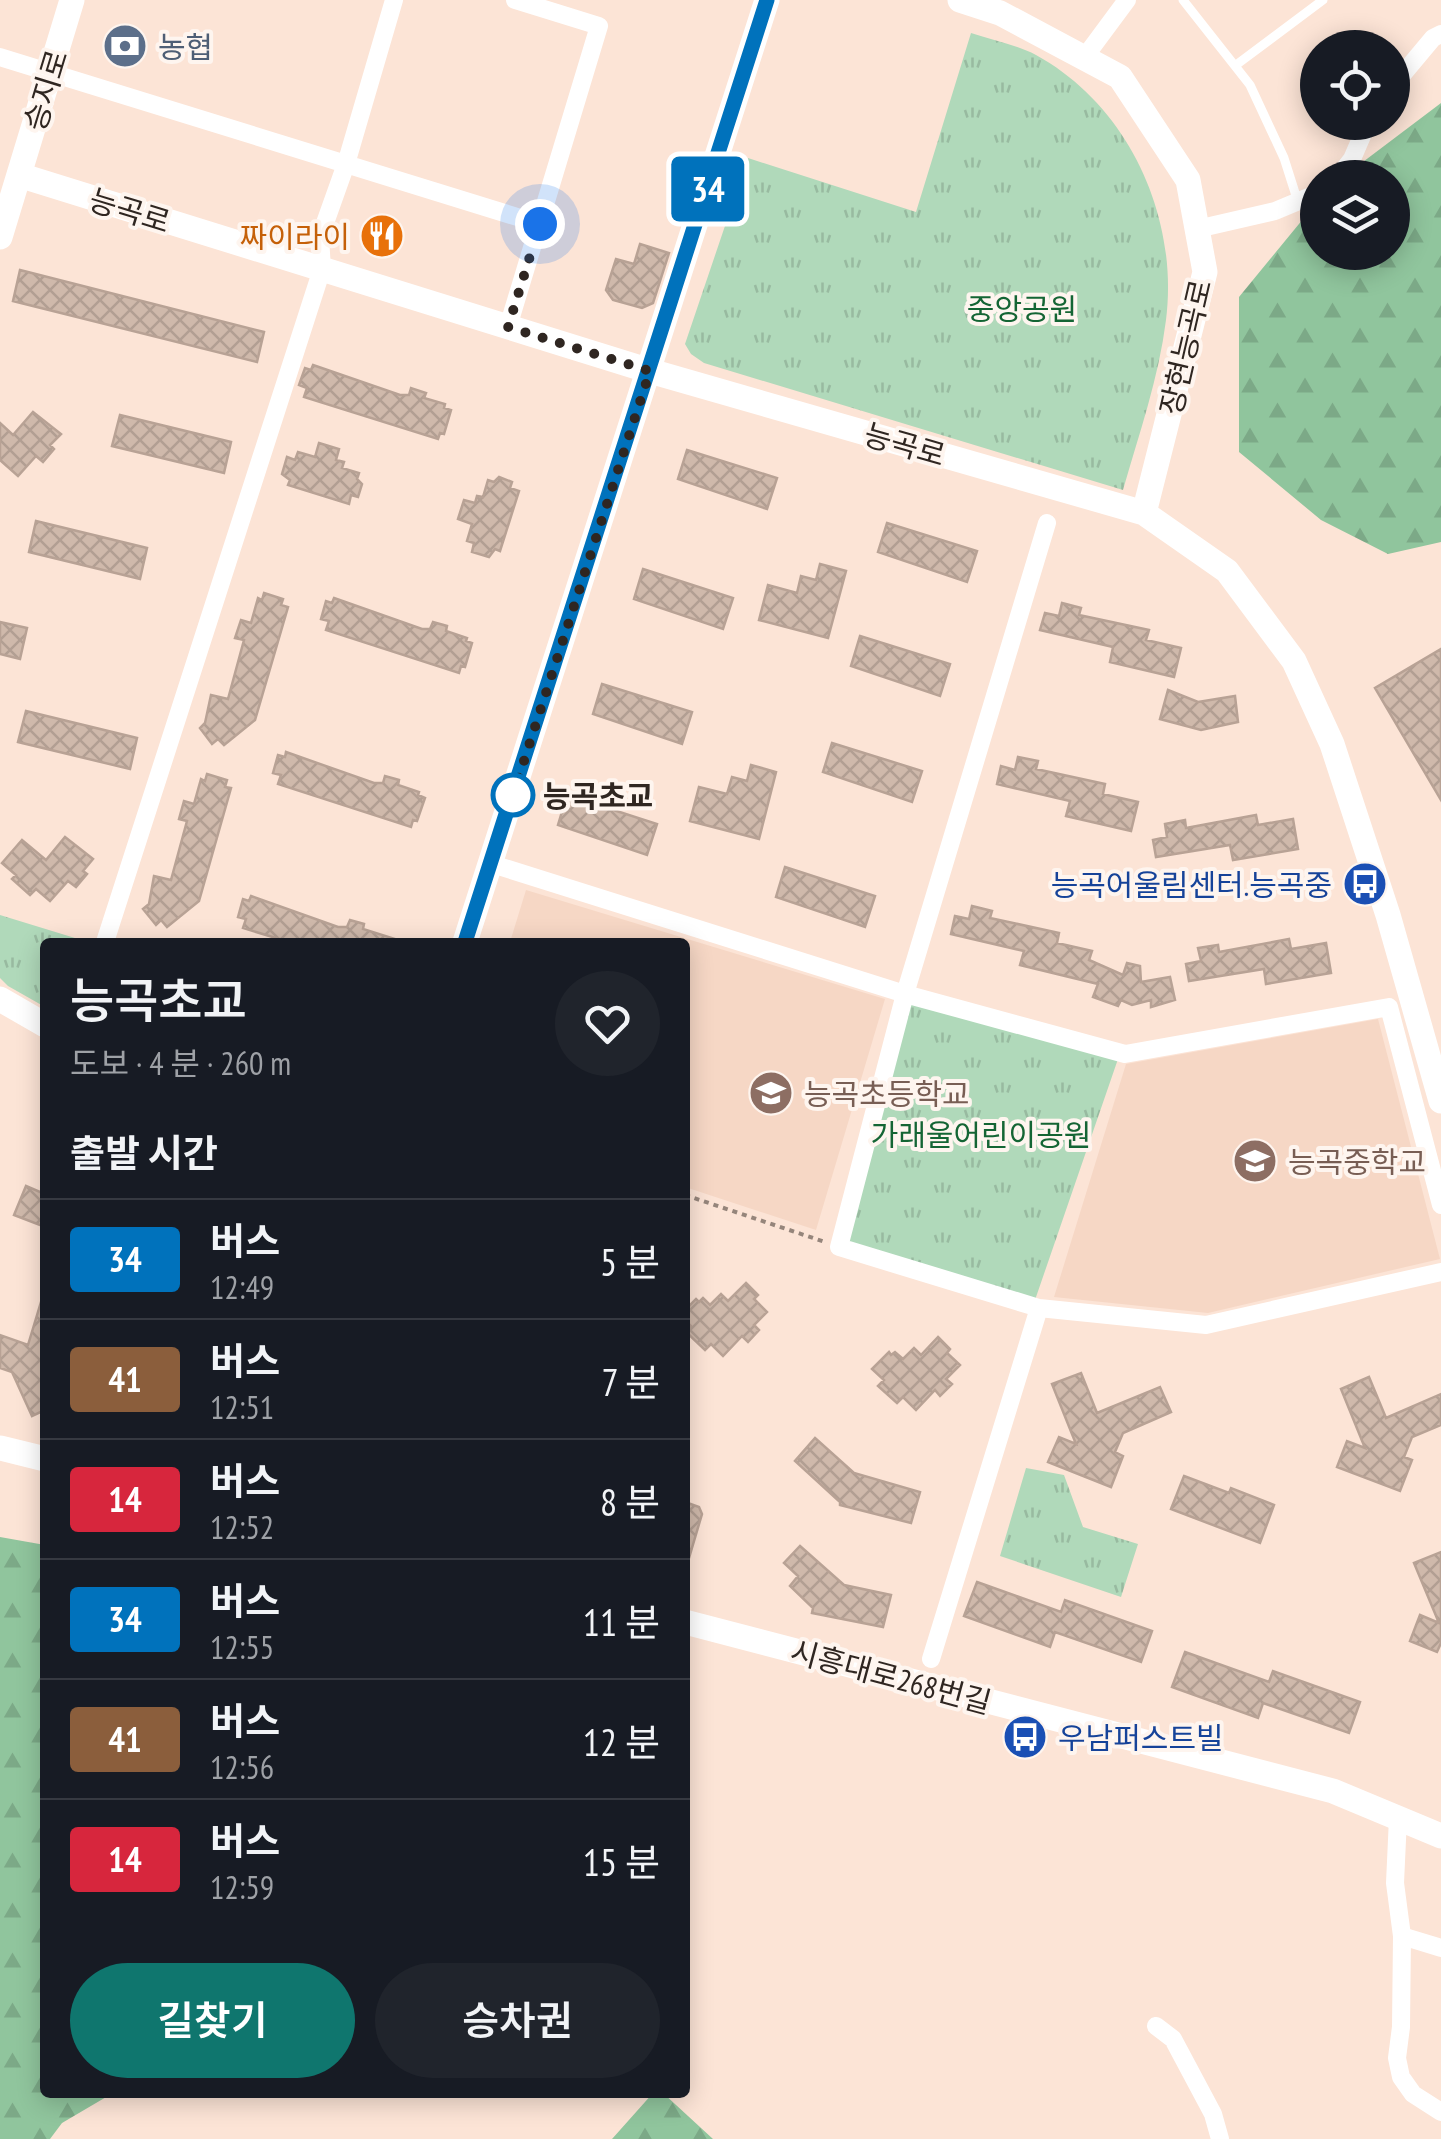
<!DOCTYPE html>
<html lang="ko">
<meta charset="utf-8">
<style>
:root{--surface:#171b24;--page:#20242c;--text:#f1f3f6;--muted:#9ea1a6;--line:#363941;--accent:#0f766e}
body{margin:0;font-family:"PT Sans Narrow","Noto Sans KR",sans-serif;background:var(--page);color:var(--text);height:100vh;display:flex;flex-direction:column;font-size:38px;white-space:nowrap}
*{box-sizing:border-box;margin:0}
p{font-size:32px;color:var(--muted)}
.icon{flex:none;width:55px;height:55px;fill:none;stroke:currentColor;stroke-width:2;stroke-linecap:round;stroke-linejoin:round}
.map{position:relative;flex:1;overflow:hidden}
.drawer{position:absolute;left:40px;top:938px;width:650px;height:1160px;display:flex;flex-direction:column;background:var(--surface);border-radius:10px;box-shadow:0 5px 25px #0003}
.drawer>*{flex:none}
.badge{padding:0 20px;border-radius:8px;font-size:35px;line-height:65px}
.tools{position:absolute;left:1300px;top:30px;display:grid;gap:20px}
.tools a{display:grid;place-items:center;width:110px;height:110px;border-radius:50%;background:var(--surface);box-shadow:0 5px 25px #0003;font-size:50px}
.you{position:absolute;width:50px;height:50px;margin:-25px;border:8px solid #fff;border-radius:50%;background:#1a73e8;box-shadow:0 0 0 15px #1a73e833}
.map>.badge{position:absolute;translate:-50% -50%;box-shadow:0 0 0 5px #fff}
h2{padding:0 30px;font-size:38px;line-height:90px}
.round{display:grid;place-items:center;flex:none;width:105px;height:105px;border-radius:52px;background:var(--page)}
.summary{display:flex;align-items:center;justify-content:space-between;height:170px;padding:0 30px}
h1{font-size:48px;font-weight:600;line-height:75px}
.button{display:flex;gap:20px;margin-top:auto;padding:20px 30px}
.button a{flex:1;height:115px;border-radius:60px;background:var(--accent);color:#fff;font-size:40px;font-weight:600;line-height:115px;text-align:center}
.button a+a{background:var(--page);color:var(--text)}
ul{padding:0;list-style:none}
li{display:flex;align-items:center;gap:30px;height:120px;padding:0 30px;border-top:2px solid var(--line)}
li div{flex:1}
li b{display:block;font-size:38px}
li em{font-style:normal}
li .badge{min-width:110px;font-weight:700;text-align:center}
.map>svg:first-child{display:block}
.built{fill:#f6d7c5}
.forest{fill:url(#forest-firs)}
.park{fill:url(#park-tufts)}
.building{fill:url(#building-cross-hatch);stroke:#b8a295;stroke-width:2.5}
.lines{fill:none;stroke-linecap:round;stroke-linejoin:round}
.path{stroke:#95857b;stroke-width:4;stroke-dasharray:5 5;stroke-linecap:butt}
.lane{stroke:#fff;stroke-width:9}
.street{stroke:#fff;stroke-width:18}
.secondary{stroke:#fff;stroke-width:25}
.line-casing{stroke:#fff;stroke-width:22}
.line{stroke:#0072bc;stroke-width:15}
.walk{stroke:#2f2621;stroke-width:10;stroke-dasharray:0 18}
.stop-dot{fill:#fff;stroke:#0072bc;stroke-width:5}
.labels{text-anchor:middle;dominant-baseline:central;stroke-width:8;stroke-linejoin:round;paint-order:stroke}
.service-label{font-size:30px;fill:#4e5e75;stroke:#fef5ef;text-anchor:start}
.street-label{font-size:30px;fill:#2f2621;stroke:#fef5ef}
.food-label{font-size:30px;fill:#c56008;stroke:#fef5ef;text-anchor:end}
.park-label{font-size:30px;fill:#146534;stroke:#fef5ef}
.stop-label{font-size:30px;font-weight:bold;fill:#2f2621;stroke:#fef5ef;text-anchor:start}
.transit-label{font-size:30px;fill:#164399;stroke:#fef5ef;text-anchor:end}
.education-label{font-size:30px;fill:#785e54;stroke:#fef5ef;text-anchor:start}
</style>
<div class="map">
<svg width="1441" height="2139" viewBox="0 0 1441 2139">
<defs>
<pattern id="forest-firs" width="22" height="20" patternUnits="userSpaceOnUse" patternTransform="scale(2.5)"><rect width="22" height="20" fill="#90c59d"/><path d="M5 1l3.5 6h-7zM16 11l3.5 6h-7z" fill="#7ca987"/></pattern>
<pattern id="park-tufts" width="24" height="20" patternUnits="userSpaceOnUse" patternTransform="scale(2.5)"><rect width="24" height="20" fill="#b0d9ba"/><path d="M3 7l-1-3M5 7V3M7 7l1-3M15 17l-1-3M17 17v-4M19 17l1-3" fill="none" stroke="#98baa0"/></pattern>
<pattern id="building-cross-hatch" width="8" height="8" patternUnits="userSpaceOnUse" patternTransform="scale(2.5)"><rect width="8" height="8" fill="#cfb9ab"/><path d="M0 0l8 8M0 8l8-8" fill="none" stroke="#b29f93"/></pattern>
</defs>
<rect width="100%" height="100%" fill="#fce4d6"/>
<path class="built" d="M526 890 885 999 816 1230 685 1187V942H510Z
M1378 1019 1440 1259 1208 1313 1054 1297 1126 1064Z"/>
<path class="forest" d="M1441 103V542L1388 554 1321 520 1239 452V297L1317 202 1318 252H1392V178L1343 177Z
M0 1537 45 1545V2092L113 2093 62 2123 50 2139H0Z
M653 2093H663L713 2139H612Z"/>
<path class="park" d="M971 33C992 40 1017 45 1036 55 1129 106 1179 217 1166 320 1159 377 1139 434 1123 490L704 363 691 354 685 344 748 158 916 212Z
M0 915 88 942H45V1007L8 986 0 978Z
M908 1002 1118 1059 1035 1300 841 1242Z
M1026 1468 1064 1475 1083 1527 1138 1544 1121 1597 1000 1556Z"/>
<path class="building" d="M640 244 669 253 653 303 642 308 613 300 606 290 616 259 634 264Z
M20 270 264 332 257 362 13 301Z
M313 365 400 395H409L411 388 426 393 424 398 445 404 444 408 451 410 444 434 440 433 438 439 304 397 307 388 299 385 305 368 311 370Z
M33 412 61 434 50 445 54 449 43 462 36 456 18 476 0 460V423L13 435Z
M120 415 231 442 224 473 112 446Z
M319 443 339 449 336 460 344 462 342 468 359 473 357 479 362 484 358 497 351 495 349 504 288 485 290 480 282 474 287 457 295 460 298 452 315 457Z
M687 450 777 478 767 509 678 479Z
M499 477 512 482 510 488 519 491 500 551 495 549 489 557 472 552 474 543 467 541 472 524 458 519 464 500 475 503 477 496 483 497 488 480 494 482Z
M36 521 147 548 140 579 29 552Z
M887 523 977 551 967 582 878 552Z
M820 564 846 571 828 638 759 620 768 585 797 593 801 576 816 580Z
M643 569 733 598 723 629 634 599Z
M264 593 283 599 281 605 288 607 255 720 224 745 218 739 212 744 200 728 205 723 211 695 228 699 244 640 235 638 241 620 251 623 258 598 262 600Z
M334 598 422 629H430L433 622 447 626 446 631 467 638 466 641 472 643 465 667 461 666 459 673 326 630 329 621 321 619 326 601 332 603Z
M1062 603 1081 608 1079 615 1149 630 1146 640 1181 648 1174 677 1110 662 1113 647 1040 630 1045 613 1059 616Z
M0 622 27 628 20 659 0 654Z
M860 636 950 664 940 696 851 666Z
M1441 649V800L1375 688Z
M602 684 692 712 682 744 593 714Z
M1168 690 1198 702 1235 696 1238 722 1201 730 1160 719Z
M26 711 137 738 130 769 18 742Z
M832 743 922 771 912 802 823 772Z
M286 752 374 783H383L385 776 399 780 398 785 419 792 418 795 425 798 417 821 413 820 411 827 278 784 281 775 273 773 278 755 285 757Z
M1018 757 1038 761 1036 769 1105 784 1103 794 1138 802 1131 831 1066 816 1070 801 997 784 1001 766 1015 770Z
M751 765 776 772 759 839 690 821 699 787 727 794 732 777 747 781Z
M207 774 227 780 225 787 231 788 199 901 167 927 161 920 156 925 143 909 149 904 154 876 171 880 187 821 179 819 184 801 194 804 201 779 205 781Z
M567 795 657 824 647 855 558 825Z
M1256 815 1258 825 1293 819 1298 849 1233 860 1230 845 1156 857 1153 840 1167 837 1165 824 1185 820 1186 828Z
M65 837 93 859 83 871 87 874 76 887 68 881 50 901 36 889 30 895 12 879 16 875 2 863 22 840 46 860Z
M785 867 875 896 865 927 776 897Z
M251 896 338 927H347L350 920 364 924 363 929 395 939 394 942H289L243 928 246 919 238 917 243 899 249 901Z
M972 906 992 911 990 918 1059 933 1057 943 1092 951 1089 960 1123 975 1127 963 1140 966 1141 982 1170 977 1175 1000 1151 1007V1000L1132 1005 1121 1000 1118 1006 1093 997 1098 984 1020 965 1024 951 951 934 955 916 969 919Z
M1289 939 1291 949 1326 943 1331 973 1266 984 1264 969 1189 981 1186 964 1201 961 1198 948 1218 945 1219 952Z
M26 1186 45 1194V1227L14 1215Z
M746 1283 758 1295 754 1299 767 1312 754 1325 759 1330 748 1342 742 1336 723 1356 711 1344 705 1350 686 1332 691 1326 685 1320V1310L696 1299 699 1302 703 1298 710 1305 721 1294 728 1301Z
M41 1302 45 1303V1410L32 1416 12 1372 0 1368V1335L28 1345Z
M938 1337 950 1349 947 1353 960 1365 946 1379 952 1384 940 1396 935 1390 916 1410 903 1397 897 1403 878 1386 884 1380 872 1369 889 1352 891 1355 895 1352 903 1359 914 1348 921 1355Z
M1081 1373 1097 1413 1160 1387 1171 1412 1123 1433 1115 1452 1123 1456 1111 1487 1048 1462 1059 1437 1076 1444 1052 1384Z
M1369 1377 1386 1418 1441 1394V1425L1412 1437 1404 1457 1412 1460 1400 1491 1337 1467 1347 1441 1365 1448 1341 1389Z
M815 1438 854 1473 920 1492 911 1523 840 1505V1502L795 1461Z
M1184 1476 1229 1493 1231 1488 1274 1505 1260 1543 1171 1509Z
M685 1502 699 1507 702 1514 689 1558 685 1557Z
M800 1546 844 1585 891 1595 883 1627 812 1613 813 1608 790 1586 798 1576 784 1563Z
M1441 1552V1643L1437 1652 1410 1641 1420 1615 1439 1623 1414 1563Z
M977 1582 1061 1612 1065 1600 1152 1631 1141 1662 1055 1632 1050 1647 964 1616Z
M1185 1652 1269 1682 1273 1671 1360 1702 1349 1733 1263 1703 1258 1718 1172 1687Z"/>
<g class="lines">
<path class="path" d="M685 1195 825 1242"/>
<path class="lane" d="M1183 0 1250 85 1284 158 1298 202
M1236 65 1323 0"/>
<path class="street" d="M0 57 540 224
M1084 58 1127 0
M1392 87 1433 38 1441 34
M1337 178 1352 159 1368 122
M1197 229 1275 211 1318 193
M508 327 599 26 515 0
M492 864 905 994 1125 1054 1389 1007 1441 1205
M105 942 322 269 320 237 346 164 394 0
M1039 1308 1206 1325 1441 1272
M931 1659 1039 1308 839 1247 905 994 1047 523
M1398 1818 1395 1883 1402 1936 1401 2027 1397 2058 1401 2077 1413 2094 1441 2112
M1402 1936 1441 1948
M1156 2026 1173 2039 1213 2114 1220 2139"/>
<path class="secondary" d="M960 0 1000 13 1120 77 1188 180 1205 272 1144 513
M19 175 650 371 1144 513 1227 571 1294 661 1332 744 1388 915 1441 1101
M0 237 72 0
M465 942 767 0
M0 999 45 1025
M0 1448 45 1459
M685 1622 1333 1791 1441 1836"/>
</g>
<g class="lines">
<defs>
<path id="line" d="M465 942 767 0"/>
</defs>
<use href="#line" class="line-casing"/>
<use href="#line" class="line"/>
<path class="walk" d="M513 795 650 371 508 327 540 224"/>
</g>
<defs>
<symbol id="bank-disc" viewBox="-11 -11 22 22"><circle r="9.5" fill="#5c6f8a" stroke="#fef5ef"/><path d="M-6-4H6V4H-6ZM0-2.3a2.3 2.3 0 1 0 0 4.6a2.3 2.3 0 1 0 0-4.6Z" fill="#fff"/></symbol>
<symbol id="restaurant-disc" viewBox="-11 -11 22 22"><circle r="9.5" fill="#e8710a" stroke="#fef5ef"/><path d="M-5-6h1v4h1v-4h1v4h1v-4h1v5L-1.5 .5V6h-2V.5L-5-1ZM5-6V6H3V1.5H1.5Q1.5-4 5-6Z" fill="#fff"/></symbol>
<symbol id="bus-disc" viewBox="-11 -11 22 22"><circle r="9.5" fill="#1a4fb4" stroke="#fef5ef"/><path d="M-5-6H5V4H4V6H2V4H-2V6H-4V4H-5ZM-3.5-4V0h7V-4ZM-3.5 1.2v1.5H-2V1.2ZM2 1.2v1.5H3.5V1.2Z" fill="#fff"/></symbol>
<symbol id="school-disc" viewBox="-11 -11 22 22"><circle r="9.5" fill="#8d6e63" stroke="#fef5ef"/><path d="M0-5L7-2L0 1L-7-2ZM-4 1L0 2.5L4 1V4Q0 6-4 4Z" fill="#fff"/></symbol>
</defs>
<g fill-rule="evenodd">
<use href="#bank-disc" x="100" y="21" width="50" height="50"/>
<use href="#restaurant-disc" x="357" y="211" width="50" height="50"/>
<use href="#bus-disc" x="1340" y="859" width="50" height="50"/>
<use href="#school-disc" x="746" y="1068" width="50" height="50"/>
<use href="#school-disc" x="1230" y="1136" width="50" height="50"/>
<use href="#bus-disc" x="1000" y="1712" width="50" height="50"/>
</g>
<circle class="stop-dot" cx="513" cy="795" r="20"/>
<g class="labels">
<g class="service-label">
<text x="158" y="46">농협</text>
</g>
<g class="street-label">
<text transform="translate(45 90) rotate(-73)">승지로</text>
<text transform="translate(130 210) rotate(17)">능곡로</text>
<text transform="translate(1185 347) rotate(-77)">장현능곡로</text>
<text transform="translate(905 444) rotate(16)">능곡로</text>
<text transform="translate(891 1676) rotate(15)">시흥대로268번길</text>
</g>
<g class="food-label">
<text x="350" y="236">짜이라이</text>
</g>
<g class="park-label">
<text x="1022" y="308">중앙공원</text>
<text x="981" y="1134">가래울어린이공원</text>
</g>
<g class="stop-label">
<text x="543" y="795">능곡초교</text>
</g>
<g class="transit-label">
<text x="1332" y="884">능곡어울림센터.능곡중</text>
<text x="1058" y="1737" text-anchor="start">우남퍼스트빌</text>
</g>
<g class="education-label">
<text x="804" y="1093">능곡초등학교</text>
<text x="1288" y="1161">능곡중학교</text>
</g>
</g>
</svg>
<div class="tools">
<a><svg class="icon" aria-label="locate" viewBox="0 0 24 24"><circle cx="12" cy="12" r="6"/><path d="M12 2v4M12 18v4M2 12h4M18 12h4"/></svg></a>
<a><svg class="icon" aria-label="layers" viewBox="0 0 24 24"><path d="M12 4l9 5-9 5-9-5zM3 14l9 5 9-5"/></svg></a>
</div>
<div class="you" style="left:540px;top:224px"></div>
<b class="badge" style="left:708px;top:189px;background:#0072bc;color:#fff">34</b>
<section class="drawer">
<div class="summary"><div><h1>능곡초교</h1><p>도보 · 4 분 · 260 m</p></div><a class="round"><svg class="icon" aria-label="heart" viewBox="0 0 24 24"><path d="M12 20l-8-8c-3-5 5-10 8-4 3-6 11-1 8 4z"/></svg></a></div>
<h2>출발 시간</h2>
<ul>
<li><span class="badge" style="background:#0072bc;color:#fff">34</span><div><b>버스</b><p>12:49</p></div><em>5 분</em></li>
<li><span class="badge" style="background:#8b5e3c;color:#fff">41</span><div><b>버스</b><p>12:51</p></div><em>7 분</em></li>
<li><span class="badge" style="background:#d7263d;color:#fff">14</span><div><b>버스</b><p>12:52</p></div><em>8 분</em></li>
<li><span class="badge" style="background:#0072bc;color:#fff">34</span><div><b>버스</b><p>12:55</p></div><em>11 분</em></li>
<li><span class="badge" style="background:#8b5e3c;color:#fff">41</span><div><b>버스</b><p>12:56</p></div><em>12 분</em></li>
<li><span class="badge" style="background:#d7263d;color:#fff">14</span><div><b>버스</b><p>12:59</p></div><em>15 분</em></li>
</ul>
<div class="button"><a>길찾기</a><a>승차권</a></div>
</section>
</div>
